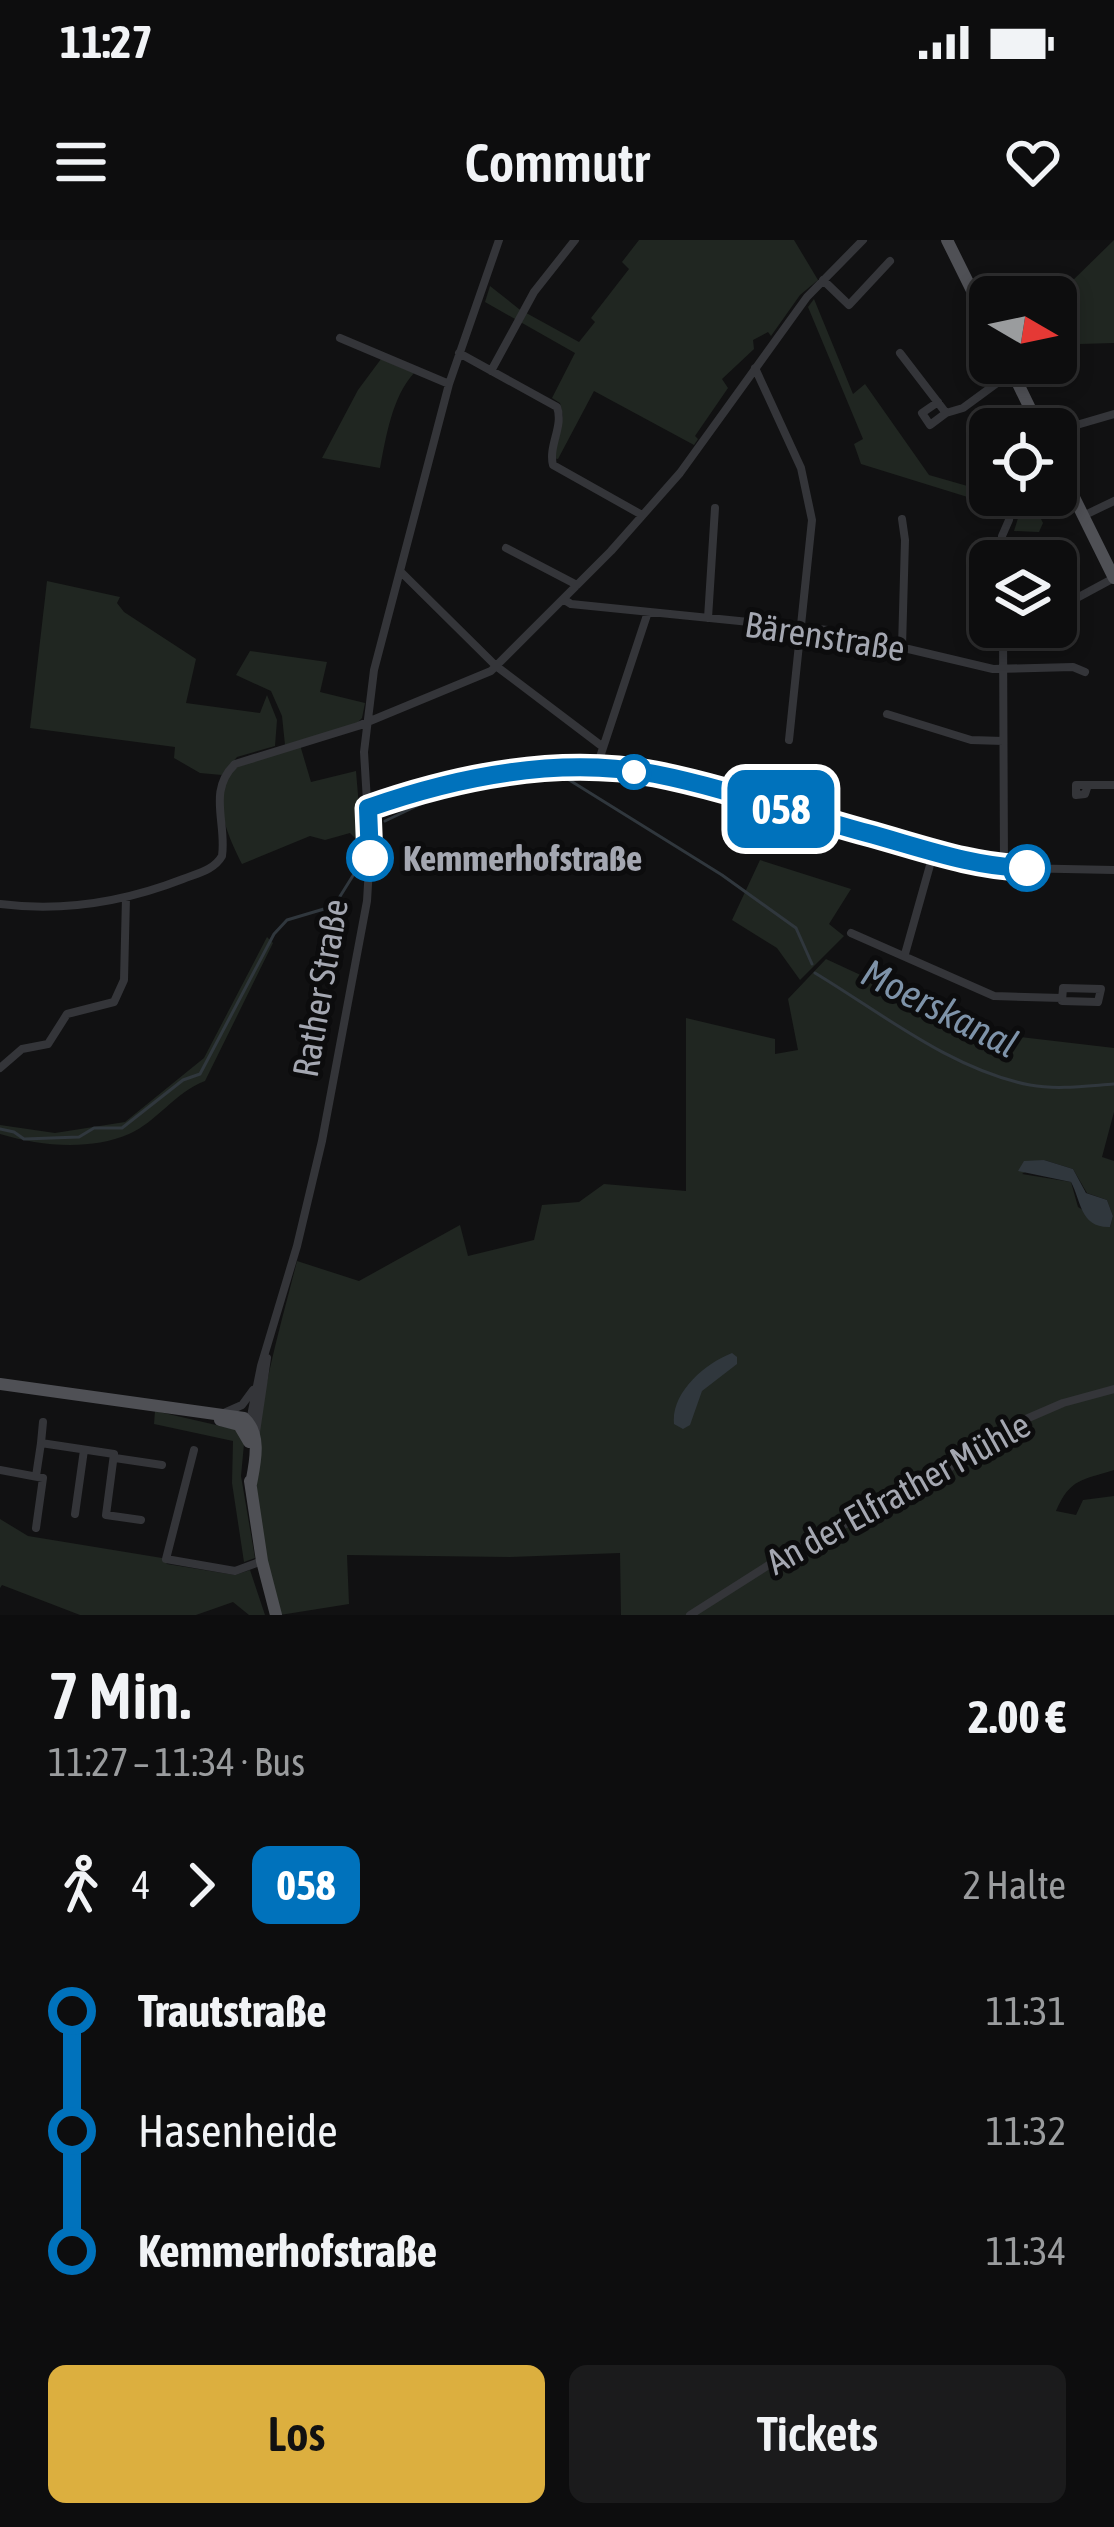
<!DOCTYPE html>
<html lang="de">
<meta charset="utf-8">
<style>
:root{--surface:#0d0d0e;--page:#1b1b1c;--text:#f1f3f6;--muted:#9a9c9e;--line:#2d2d2e;--accent:#dcaf3f}
body{margin:0;font-family:"Asap Condensed",sans-serif;background:var(--page);color:var(--text);height:100vh;display:flex;flex-direction:column;font-size:45px;white-space:nowrap}
*{box-sizing:border-box;margin:0}
p{font-size:39px;color:var(--muted)}
.icon{flex:none;width:66px;height:66px;fill:none;stroke:currentColor;stroke-width:2;stroke-linecap:round;stroke-linejoin:round}
.map{position:relative;height:1375px;overflow:hidden}
.drawer{display:flex;flex-direction:column;background:var(--surface);flex:1}
.drawer>*{flex:none}
.badge{padding:0 24px;border-radius:18px;font-size:42px;line-height:78px}
.needle{width:78px;rotate:99deg}
.buttons{position:absolute;left:969px;top:36px;display:grid;gap:24px}
.buttons a{display:grid;place-items:center;width:108px;height:108px;border-radius:18px;background:var(--surface);box-shadow:0 6px 18px #0003,0 0 0 3px var(--line);font-size:60px}
.map>.badge{position:absolute;translate:-50% -50%;box-shadow:0 0 0 6px #fff}
.legs{display:flex;align-items:center;gap:18px;height:132px;padding:0 48px;font-size:39px}
.legs p{margin-inline-start:auto}
.headline{display:flex;align-items:center;justify-content:space-between;height:204px;padding:0 48px}
h1{font-size:66px;font-weight:600;line-height:90px}
.action{display:flex;gap:24px;margin-top:auto;padding:24px 48px}
.action a{flex:1;height:138px;border-radius:18px;background:var(--accent);color:#111;font-size:48px;font-weight:600;line-height:138px;text-align:center}
.action a+a{background:var(--page);color:var(--text)}
ul{padding:0 48px;list-style:none}
li{display:flex;align-items:center;gap:42px;height:120px;font-size:45px}
li i{display:grid;place-items:center;width:18px;height:100%;margin:0 15px;background:currentColor}
li i::after{content:'';width:30px;height:30px;margin:-15px;border:9px solid;border-radius:50%;background:var(--surface)}
li p{margin-inline-start:auto}
li:first-child i{background:linear-gradient(#0000 50%,currentColor 0)}
li:last-child i{background:linear-gradient(currentColor 50%,#0000 0)}
.status{display:flex;justify-content:space-between;align-items:center;height:84px;padding:0 60px;background:var(--surface);direction:ltr}
.status svg{height:33px;fill:currentColor}
header{display:flex;justify-content:space-between;align-items:center;height:156px;padding:0 48px;background:var(--surface);font-size:54px;font-weight:600}
.map>svg:first-child{display:block}
.green{fill:#202621;fill-rule:evenodd}
.water{fill:#30373d}
.lines{fill:none;stroke-linecap:round;stroke-linejoin:round}
.stream{stroke:#30373d;stroke-width:3}
.minor{stroke:#343539;stroke-width:8}
.major{stroke:#4f5055;stroke-width:12}
.line-1-casing{stroke:#fff;stroke-width:27}
.line-1{stroke:#0072bc;stroke-width:18}
.stop-1-dot{fill:#fff;stroke:#0072bc;stroke-width:6}
.labels{text-anchor:middle;dominant-baseline:central;stroke-width:10;stroke-linejoin:round;paint-order:stroke}
.street-label{font-size:36px;fill:#a4a7b1;stroke:#0c0c0d}
.stop-label{font-size:36px;font-weight:bold;fill:#a4a7b1;stroke:#0c0c0d;text-anchor:start}
.water-label{font-size:39px;font-style:italic;fill:#7e93a9;stroke:#0c0c0d}
</style>
<div class="status"><b>11:27</b><svg viewBox="0 0 49 12"><path d="M0 12V9h3v3zM5 12V6h3v6zM10 12V3h3v9zM15 12V0h3v12zM26 1h20v11H26zM47 4h2v5h-2z"/></svg></div>
<header><svg class="icon" aria-label="menu" viewBox="0 0 24 24"><path d="M4 6h16M4 12h16M4 18h16"/></svg>Commutr<svg class="icon" aria-label="heart" viewBox="0 0 24 24"><path d="M12 20l-8-8c-3-5 5-10 8-4 3-6 11-1 8 4z"/></svg></header>
<div class="map">
<svg width="1114" height="1375" viewBox="0 0 1114 1375">
<rect width="100%" height="100%" fill="#111112"/>
<path class="green" d="M639 0H794L818 40 800 55 771 96 768 92 753 100 754 109 722 139 728 148 695 196 698 199 694 205 594 151 558 219 553 218 563 177 560 163 552 158 575 113 485 62 490 46 519 69 579 102 595 82 591 78 629 29 622 22Z
M1114 0V103L1080 104 1066 47Z
M814 59 853 154 865 144 929 235 1034 265 1043 283 1039 292 1014 291 1019 275 1002 274 1003 268 861 224 854 204 863 199 808 67Z
M381 119 414 133C392 157 386 197 380 228L322 218 358 150Z
M47 341 120 357 117 363 124 372 196 419 186 463 260 473 267 455 277 480 275 506 237 517 222 535 200 533 174 518 175 507 30 488Z
M250 411 327 422 320 452 365 463 362 478 356 484 285 505 282 476 271 451 236 435Z
M300 505 311 542 356 531 361 591 358 601 350 593 325 600 310 596 242 624C227 595 203 542 245 522 261 514 282 511 300 505Z
M760 620 851 649 829 684 844 696 800 740 777 708 732 680Z
M267 697 273 703 205 841C175 852 157 882 129 894 89 911 40 906 0 894V885L55 893 125 882 204 818Z
M826 719 986 793 1114 808V872L1102 917 1114 921V1230C1083 1240 1070 1238 1056 1271L1076 1275 1083 1260 1114 1256V1375H621L620 1313 510 1317 347 1315 349 1364 280 1375C267 1330 258 1286 256 1239 254 1174 281 1085 297 1021L359 1041 460 985 468 1016 534 1000 542 965 579 962 604 944 686 951V778L775 799V814L798 810 788 759ZM1044 920 1073 929 1087 953 1107 960 1113 976 1110 987 1078 967 1071 942 1022 934Z
M155 1171 238 1190 244 1204 241 1236 255 1318 244 1322 232 1243 233 1201 154 1184Z
M0 1279 28 1296 162 1318 167 1324 235 1335 250 1330 265 1375H249L233 1362 196 1375H80L2 1345 0 1348Z"/>
<path class="water" d="M1044 920 1073 929 1086 953 1107 960 1113 976 1110 987C1080 988 1081 960 1071 942L1018 931 1024 921Z
M732 1113 737 1117V1124L702 1151 690 1185 683 1189 674 1184C671 1153 704 1124 732 1113Z"/>
<g class="lines">
<path class="stream" d="M385 581 427 561 476 545 521 538H566L722 635 796 688 812 724
M815 733C883 774 952 830 1030 845 1057 850 1086 846 1114 844
M0 889 14 892 24 899 79 897 94 888H122L183 840 200 834 274 694 287 680 334 666 354 634V605"/>
<path class="minor" d="M823 40 849 65 890 21
M340 98 449 144
M459 113 557 167C564 186 548 206 553 225L642 275
M900 113 946 173
M755 128 801 228 812 280 789 500
M491 131 534 52 575 0
M938 162 922 173 930 185 946 173 963 168 1012 132
M1056 191 1114 174
M1083 276 1114 261
M902 279 905 300 902 407
M506 308 577 345
M1002 321V296L1009 280
M401 332 496 426 603 507
M563 359 571 364 828 390 993 429 1073 427 1085 432
M1056 362 1075 359 1114 338
M708 378 715 268
M1003 387 1004 627
M887 474 971 500 1003 501
M596 529 648 372
M1088 545 1085 554 1076 555V545H1114
M368 568 447 543 522 530 573 528 641 532 976 623 1012 628 1114 630
M0 664C63 672 124 662 183 639 198 633 214 630 222 616 227 583 207 551 235 524L358 486 491 431 611 311 680 233 807 57 863 0
M851 693 994 756 1062 758
M905 714 934 611
M1063 748 1101 749 1098 762 1062 761Z
M0 828 22 809 48 804 67 774 114 762 124 740 126 657
M224 1173 242 1165 253 1150
M250 1181 261 1126 297 1006 322 901 367 661 370 611 364 512 374 430 449 144 499 0
M256 1192 267 1118
M41 1203 43 1182
M194 1210 166 1319 235 1331 262 1321
M115 1218 162 1225
M0 1230 43 1238 36 1288
M36 1236 41 1203 114 1214 106 1275 141 1280
M75 1274 84 1210
M690 1375 778 1319 931 1240 1019 1182 1063 1163 1114 1149"/>
<path class="major" d="M947 0 990 87
M1008 123 1040 189
M1056 221 1114 338
M0 1144 244 1178C262 1194 255 1223 251 1244
M220 1180 239 1185 249 1202
M250 1241 262 1321 276 1375"/>
</g>
<g class="lines">
<defs>
<path id="line-1" d="M370 618 368 568C459 536 559 516 655 534 726 548 797 574 867 593 919 607 972 627 1027 628"/>
</defs>
<use href="#line-1" class="line-1-casing"/>
<use href="#line-1" class="line-1"/>
</g>
<g class="stop-1-dot">
<circle cx="634" cy="532" r="15"/>
<circle cx="370" cy="618" r="21"/>
<circle cx="1027" cy="628" r="21"/>
</g>
<g class="labels">
<g class="street-label">
<text transform="translate(825 396) rotate(9)">Bärenstraße</text>
<text transform="translate(320 748) rotate(-80)">Rather Straße</text>
<text transform="translate(898 1253) rotate(-29)">An der Elfrather Mühle</text>
</g>
<g class="stop-label">
<text x="403" y="618">Kemmerhofstraße</text>
</g>
<g class="water-label">
<text transform="translate(940 768) rotate(27)">Moerskanal</text>
</g>
</g>
</svg>
<div class="buttons">
<a><svg class="needle" viewBox="-14 -14 28 28"><path d="M0-13l5 13h-10z" fill="#e53935"/><path d="M0 13l5-13h-10z" fill="#9a9c9e"/></svg></a>
<a><svg class="icon" aria-label="locate" viewBox="0 0 24 24"><circle cx="12" cy="12" r="6"/><path d="M12 2v4M12 18v4M2 12h4M18 12h4"/></svg></a>
<a><svg class="icon" aria-label="layers" viewBox="0 0 24 24"><path d="M12 4l9 5-9 5-9-5zM3 14l9 5 9-5"/></svg></a>
</div>
<b class="badge" style="left:781px;top:569px;background:#0072bc;color:#fff">058</b>
</div>
<section class="drawer">
<div class="headline"><div><h1>7 Min.</h1><p>11:27 – 11:34 · Bus</p></div><b>2.00 €</b></div>
<div class="legs"><svg class="icon" aria-label="walk" viewBox="0 0 24 24"><circle cx="13" cy="4" r="2"/><path d="M13 8l-2 6 4 7M11 14l-3 7M7 12l3-4h3l4 4"/></svg>4<svg class="icon" aria-label="forward" viewBox="0 0 24 24"><path d="M9 5l7 7-7 7"/></svg><b class="badge" style="background:#0072bc;color:#fff">058</b><p>2 Halte</p></div>
<ul>
<li><i style="color:#0072bc"></i><b>Trautstraße</b><p>11:31</p></li>
<li><i style="color:#0072bc"></i><span>Hasenheide</span><p>11:32</p></li>
<li><i style="color:#0072bc"></i><b>Kemmerhofstraße</b><p>11:34</p></li>
</ul>
<div class="action"><a>Los</a><a>Tickets</a></div>
</section>
